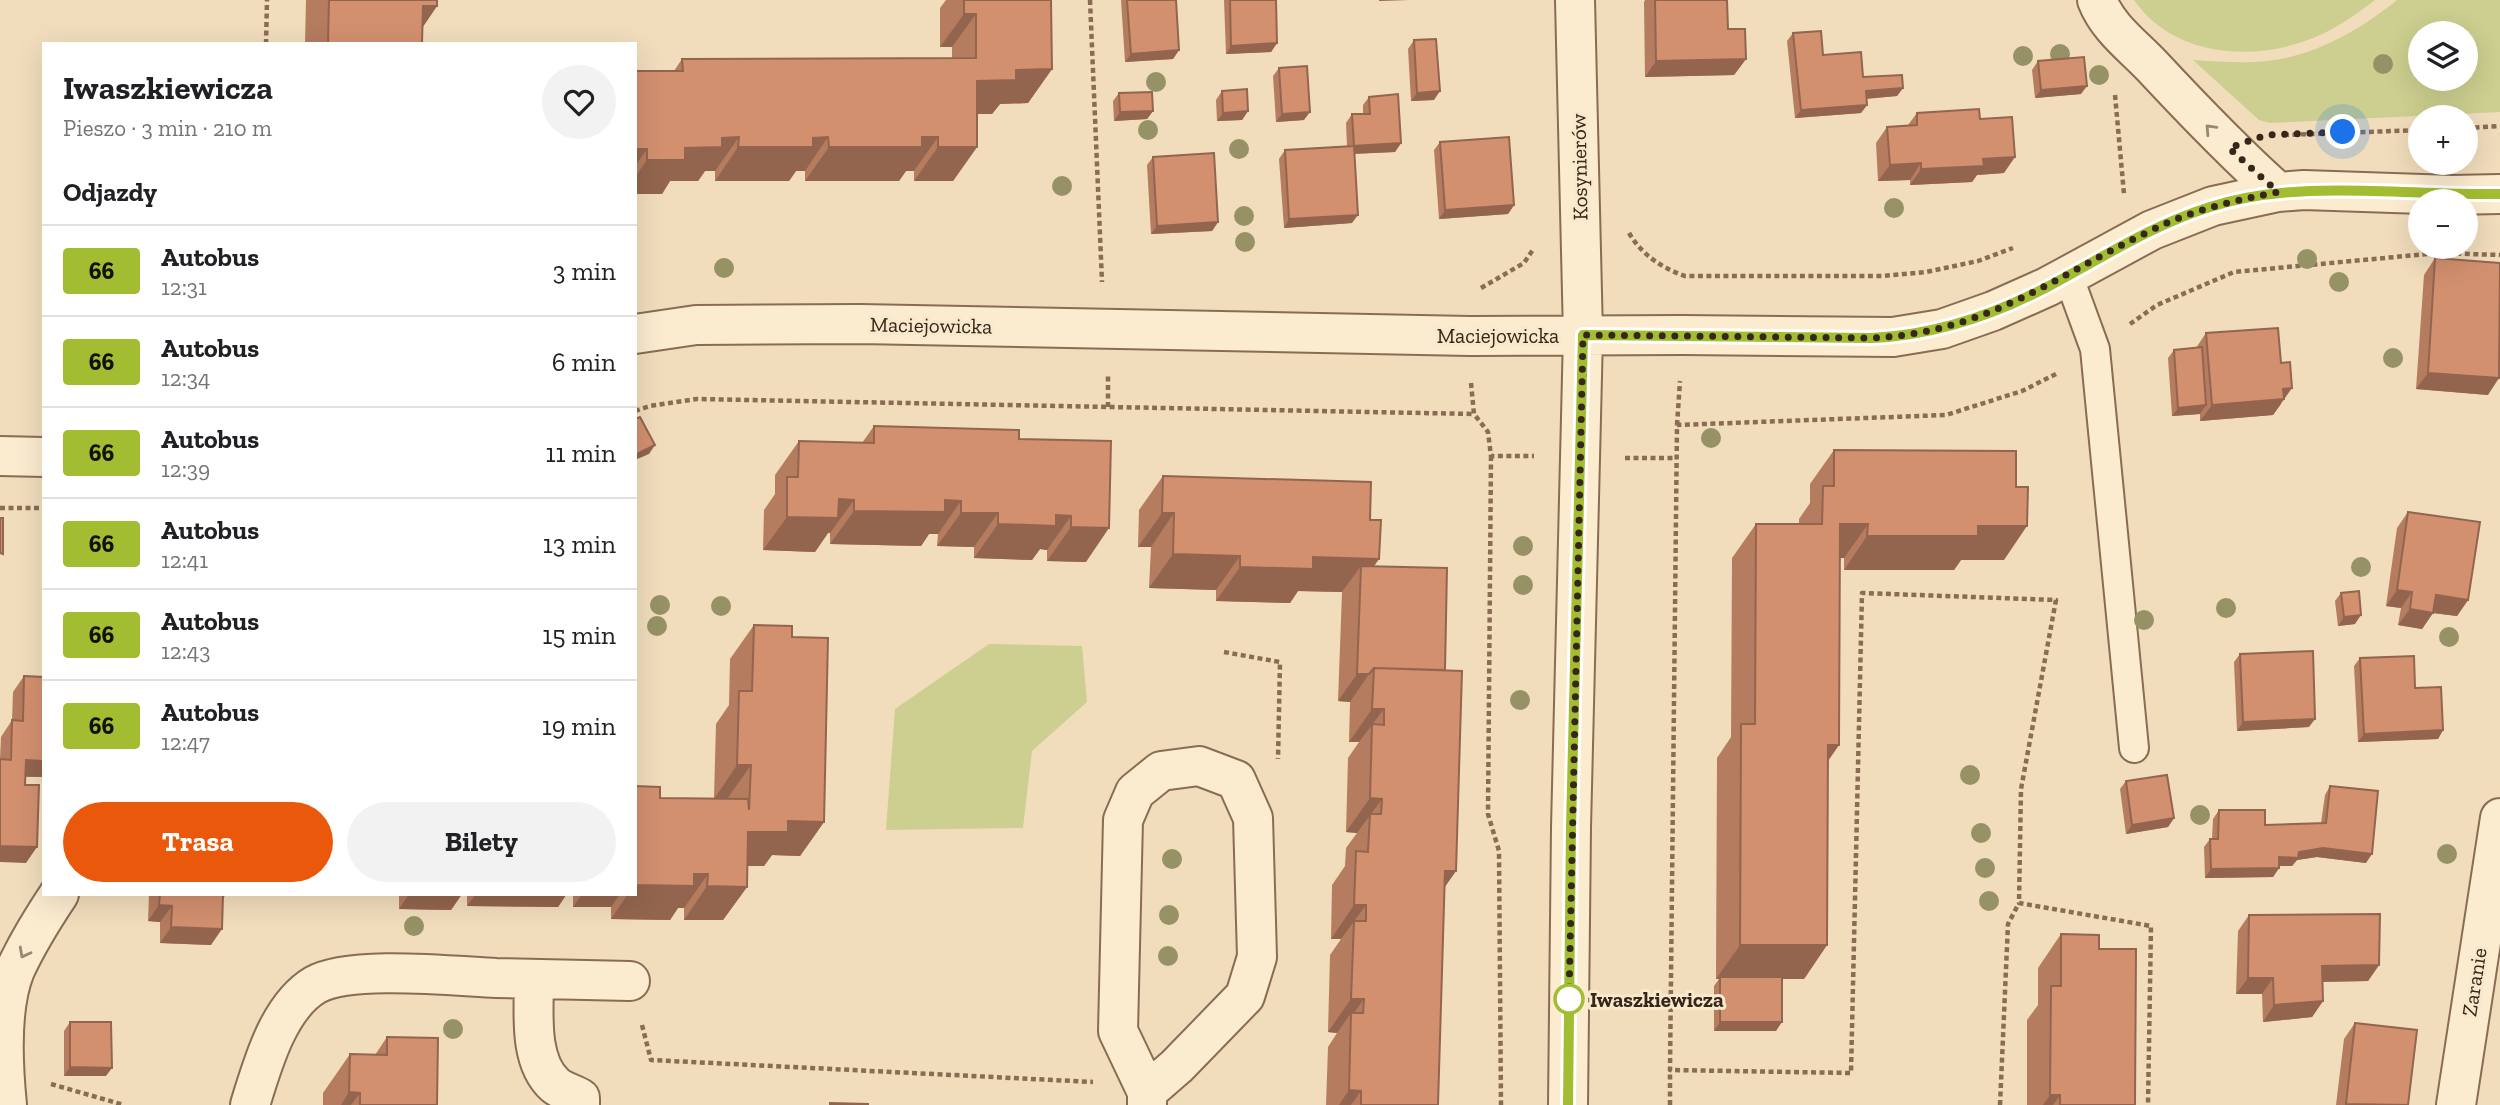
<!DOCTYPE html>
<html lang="pl">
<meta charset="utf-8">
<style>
:root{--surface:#fff;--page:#f2f2f2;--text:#202124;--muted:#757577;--line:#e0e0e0;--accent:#ea580c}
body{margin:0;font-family:"Zilla Slab",serif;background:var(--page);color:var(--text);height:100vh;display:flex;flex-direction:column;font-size:26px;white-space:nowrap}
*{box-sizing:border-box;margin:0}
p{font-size:23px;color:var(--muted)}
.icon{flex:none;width:38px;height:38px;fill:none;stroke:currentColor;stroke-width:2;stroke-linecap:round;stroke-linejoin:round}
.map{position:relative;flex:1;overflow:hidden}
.side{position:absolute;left:42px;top:42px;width:595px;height:854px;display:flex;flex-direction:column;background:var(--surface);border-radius:0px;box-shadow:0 7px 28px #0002}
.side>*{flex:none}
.badge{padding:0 14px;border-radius:5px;font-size:24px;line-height:46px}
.buttons{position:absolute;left:2408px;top:21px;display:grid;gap:14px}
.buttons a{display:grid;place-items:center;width:70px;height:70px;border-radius:50%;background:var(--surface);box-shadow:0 7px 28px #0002;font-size:35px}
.you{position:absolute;width:35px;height:35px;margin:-18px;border:5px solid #fff;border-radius:50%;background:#1a73e8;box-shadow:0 0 0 10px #1a73e833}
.map>.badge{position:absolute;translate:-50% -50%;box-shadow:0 0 0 4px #fff}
h2{padding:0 21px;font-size:26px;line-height:63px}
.round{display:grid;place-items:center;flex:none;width:74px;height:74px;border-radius:37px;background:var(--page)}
.head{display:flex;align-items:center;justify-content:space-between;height:119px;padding:0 21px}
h1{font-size:33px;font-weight:700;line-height:52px}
.primary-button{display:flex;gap:14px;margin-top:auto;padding:14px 21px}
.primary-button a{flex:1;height:80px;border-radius:42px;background:var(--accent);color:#fff;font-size:28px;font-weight:700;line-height:80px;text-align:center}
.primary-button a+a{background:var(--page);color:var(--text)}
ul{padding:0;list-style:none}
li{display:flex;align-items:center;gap:21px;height:91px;padding:0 21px;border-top:2px solid var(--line)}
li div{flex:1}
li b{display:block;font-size:26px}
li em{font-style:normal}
li .badge{min-width:77px;font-weight:700;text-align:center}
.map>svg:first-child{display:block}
.green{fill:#cccf8f;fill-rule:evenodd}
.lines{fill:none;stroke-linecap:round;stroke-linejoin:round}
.lane-casing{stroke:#896c54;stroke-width:32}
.street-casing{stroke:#896c54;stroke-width:42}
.path{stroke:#896c54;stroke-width:4.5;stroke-dasharray:5 3.5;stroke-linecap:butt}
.lane{stroke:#fbebcf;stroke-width:28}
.street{stroke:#fbebcf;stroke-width:38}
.tree{fill:#969266}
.wall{fill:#b57c5f}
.shaded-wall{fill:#93654e}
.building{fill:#d2906f;stroke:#93654e;stroke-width:2}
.oneway{stroke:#998874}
.line-casing{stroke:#fff;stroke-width:16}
.line{stroke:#a2bd31;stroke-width:10}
.walk{stroke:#37261a;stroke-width:7;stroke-dasharray:0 12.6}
.stop-dot{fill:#fff;stroke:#a2bd31;stroke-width:3.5}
.labels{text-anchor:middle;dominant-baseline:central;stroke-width:6;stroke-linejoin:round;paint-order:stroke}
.street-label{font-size:21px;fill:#37261a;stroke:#f8e8cc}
.stop-label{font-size:21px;font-weight:bold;fill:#37261a;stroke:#f8e8cc;text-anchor:start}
</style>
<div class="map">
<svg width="2500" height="1105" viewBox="0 0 2500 1105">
<rect width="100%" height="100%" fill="#f1ddbc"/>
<path class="green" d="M2134 0H2375C2354 16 2330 33 2305 41 2246 62 2171 54 2134 0Z
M2397 0H2500V112L2270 123 2259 120 2193 60C2213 61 2234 63 2254 62 2308 60 2356 33 2397 0ZM2466 33V79H2420V33Z
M989 644 1082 646 1087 702 1032 751 1023 828 886 830 895 709Z"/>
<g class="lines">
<defs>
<path id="lane" d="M2068 275 2095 349 2134 748"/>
<path id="street" d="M2097 0C2108 28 2132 45 2152 66 2193 110 2233 152 2278 192
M635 334 696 325 860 324 1470 336 1682 335 1893 337 1942 329 1993 311 2047 287 2152 230 2213 206 2278 192 2304 190 2452 195 2500 194
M0 456 44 457
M534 979C534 1011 528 1061 555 1085 562 1091 573 1094 580 1098V1105
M7 1105C3 1065 0 1007 15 970 27 944 43 918 59 894
M250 1105C262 1066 278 1007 315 985 350 965 453 976 496 978 540 979 585 980 630 981
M1147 1105V1092L1118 1031 1123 820 1135 792 1161 771 1199 766 1236 780 1253 818 1257 957 1245 996 1177 1066 1147 1092
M1568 1105 1571 828 1583 335 1575 0
M2456 1105 2500 818"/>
</defs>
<use href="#lane" class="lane-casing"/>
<use href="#street" class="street-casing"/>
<path class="path" d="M1090 0 1102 282
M266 44 267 0
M2115 95 2124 194
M2466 128 2500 126
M2284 135 2420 130
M1629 233C1642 255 1662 268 1685 276H1882L1926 272 1978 261 2013 248
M1481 288 1524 263 1534 248
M2130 324 2157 305 2234 272 2438 253 2500 255
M2056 374 2022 391 1946 415 1677 425 1670 1070 1851 1073 1862 593 2056 600 2021 789 2019 903 2151 926 2148 1105
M1471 383 1474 414 1488 432 1491 456H1534
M1108 407V374
M635 411 650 406 697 399 1474 414
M1677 425 1680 381
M1491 456 1488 814 1499 851 1501 1105
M1625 458H1676
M0 508H44
M1224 652 1280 662 1278 759
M642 1025 651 1060 1093 1082
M51 1084 124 1105
M1670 1105V1070
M2000 1105 2008 924 2019 903"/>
<use href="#lane" class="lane"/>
<use href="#street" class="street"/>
</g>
<g class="tree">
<circle cx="2060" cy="54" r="10"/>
<circle cx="2023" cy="56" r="10"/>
<circle cx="2383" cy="64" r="10"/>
<circle cx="2099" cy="75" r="10"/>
<circle cx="1156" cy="82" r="10"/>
<circle cx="1148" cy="130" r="10"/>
<circle cx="1239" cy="149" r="10"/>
<circle cx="1062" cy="186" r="10"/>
<circle cx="1894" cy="208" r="10"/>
<circle cx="1244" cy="216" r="10"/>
<circle cx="1245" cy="242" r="10"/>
<circle cx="2307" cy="259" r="10"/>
<circle cx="724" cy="268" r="10"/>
<circle cx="2339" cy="282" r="10"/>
<circle cx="2393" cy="358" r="10"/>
<circle cx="1711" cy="438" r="10"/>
<circle cx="1523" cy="546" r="10"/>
<circle cx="2361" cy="567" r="10"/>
<circle cx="1523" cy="585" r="10"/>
<circle cx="660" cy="605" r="10"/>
<circle cx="721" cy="606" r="10"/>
<circle cx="2226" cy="608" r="10"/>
<circle cx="2144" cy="620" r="10"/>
<circle cx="657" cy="626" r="10"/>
<circle cx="2449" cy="637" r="10"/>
<circle cx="1520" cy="700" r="10"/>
<circle cx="1970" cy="775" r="10"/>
<circle cx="2200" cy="815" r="10"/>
<circle cx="1981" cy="833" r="10"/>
<circle cx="2447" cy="854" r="10"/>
<circle cx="1172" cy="859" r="10"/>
<circle cx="1985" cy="868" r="10"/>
<circle cx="1989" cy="901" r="10"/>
<circle cx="1169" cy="915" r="10"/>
<circle cx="414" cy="926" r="10"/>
<circle cx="1168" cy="956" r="10"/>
<circle cx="453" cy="1029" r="10"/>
</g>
<path class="wall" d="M306 0H437V6L422 28V44H305Z
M946 0H1051L1052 69 1028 103 1000 104 992 114H977V147L953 181H914V171H906L899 181H805V171H796L789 181H715V171H705L698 181H670L662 194H635V71H674L682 59 952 58V47H940V8Z
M1121 0H1176L1179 50 1173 59 1125 62Z
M1224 0H1276L1277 43 1271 52 1226 54Z
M1645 0H1727L1728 29 1746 59 1734 75 1645 77 1644 2Z
M1793 33 1823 55 1863 77 1903 88 1897 96 1867 99V105L1861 113 1795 118 1787 41Z
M1414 40 1434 100 1411 101 1408 49Z
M2038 61 2081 94 2035 98 2032 70Z
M1279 68 1304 120 1276 122 1273 76Z
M1222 91 1248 111 1242 120 1217 121 1216 100Z
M1119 93 1153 111 1147 119 1114 121 1113 101Z
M1369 97 1401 143 1395 152 1354 154 1352 223 1284 228 1279 159 1285 150 1347 146 1346 123 1352 114H1363V105Z
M1917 113 1980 119 2004 173 1977 175 1972 182 1910 185V180L1878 181 1876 143 1887 127 1908 125Z
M1440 142 1514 205 1508 214 1439 219 1434 150Z
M1153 157 1218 222 1212 231 1151 234 1147 165Z
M2435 258 2488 395 2416 389 2424 275Z
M2206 333 2281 404 2273 415 2200 421V414L2172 416 2168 358 2174 350 2196 348Z
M874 426 1019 439 1111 441 1086 562 1047 561V550L1040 549 1032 560 974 558V547L937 546 938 534H929L921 546 830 544V533H828L815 552 763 550 764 510 775 494V475L799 441 862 443Z
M1834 450 2004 560H1961L1954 570H1844V558H1840L1839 745 1828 761 1827 945 1804 979H1782L1776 1031H1714V986L1719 979H1716L1717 758 1731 737 1732 558 1756 524H1799V519L1810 503V484Z
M1163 476 1370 520 1374 566 1445 670 1456 871 1444 888 1438 1105H1326L1328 1047 1337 1033 1328 1032 1330 955 1341 939H1331L1332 885 1345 866 1346 848 1357 833 1346 832 1348 758 1359 742H1349L1350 702 1338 701 1342 592 1298 591 1290 603 1216 601V590L1149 588 1151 547H1138L1139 510Z
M2408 512 2468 600 2457 616 2433 613 2422 629 2398 625 2401 608 2386 606 2397 528Z
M2341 593 2355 624 2338 626 2335 601Z
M754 625 824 822 800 856 772 855 764 866H747V887L723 920H684V908H678L670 920 611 919V907H573V896L566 895 558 907 467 906V894H462H635L660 798H714L716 724 729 705 730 659Z
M2240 654 2309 727 2237 731 2234 662Z
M2360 658 2443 730 2438 739 2358 742 2354 666Z
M24 676 44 677V777H25L26 863 0 759 1 737 12 720 13 692Z
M2126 781 2174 818 2168 827 2126 834 2120 789Z
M2330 786 2366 863 2317 857 2297 860 2292 866H2279V868L2273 877 2205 878 2204 847 2210 839H2212L2213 819 2219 810 2265 825 2321 823 2325 795Z
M149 894H226L223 899 211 945 160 943V922L148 921Z
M399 894H462L451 910 399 909Z
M2249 915 2379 965 2368 981 2323 982V1001L2312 1017 2263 1022 2262 994H2236L2238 931Z
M2061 934 2099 949 2135 1105H2027V1020L2038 1005V968Z
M70 1022 106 1076H64V1031Z
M2355 1023 2408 1105H2336L2344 1039Z
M387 1037 437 1105H323V1093L350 1054 375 1055Z"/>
<path class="shaded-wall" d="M1379 0H1410L1379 1Z
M423 6H437L414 40Z
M964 14H976L952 47H940Z
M1277 43 1271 52 1226 54 1231 46Z
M1179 50 1173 59 1125 62 1131 54Z
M1746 59 1734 75 1645 77 1656 61Z
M1052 69 1028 103 1000 104 992 114H953L977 81 1016 70Z
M2087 86 2081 94 2035 98 2041 90Z
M1903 88 1897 96 1860 99 1866 91Z
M1440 91 1434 100 1411 101 1417 93Z
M1867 105 1861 113 1795 118 1801 110Z
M1153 111 1147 119 1114 121 1120 112Z
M1248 111 1242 120 1217 121 1223 113Z
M1310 112 1304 120 1276 122 1282 114Z
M739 137 715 171H705L698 181H670L662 194H635V177L647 160 722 138Z
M828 137 805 171H796L789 181H715L738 147 813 138Z
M922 137H938L914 171H906L899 181H805L829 147Z
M1401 143 1395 152 1348 154 1354 146Z
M938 147H977L953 181H914Z
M635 149H647L635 166Z
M2015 157 2004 173 1977 175 1972 182 1910 185 1921 169 1983 159Z
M1921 163 1910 180 1878 181 1890 165Z
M1514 205 1508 214 1439 219 1445 210Z
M1358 215 1352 223 1284 228 1289 219Z
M1218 222 1212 231 1151 234 1157 226Z
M2428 373 2499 378 2488 395 2416 389Z
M2292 388 2273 415 2200 421 2212 405Z
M2206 405 2200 414 2172 416 2178 408Z
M655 445 649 454 635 460V455Z
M839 499 854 500 830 533H828L815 552 763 550 787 517Z
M945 500 961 501 938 534H929L921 546 830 544 854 511Z
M961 513H998L974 547 937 546Z
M1162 513H1174L1151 547H1138Z
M1056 515 1071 516 1047 550 1040 549 1032 560 974 558 998 524Z
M1840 524H1868L1844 558H1816Z
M1978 526H2027L2004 560H1961L1954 570H1844L1867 536Z
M1071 527 1109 528 1086 562 1047 561Z
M1173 554 1240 556 1216 590 1149 588Z
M1313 557 1379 559 1360 587 1361 566 1342 592 1298 591 1290 603 1216 601 1240 567Z
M2397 590 2412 592 2401 608 2386 606Z
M2436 595 2468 600 2457 616 2433 613 2422 629 2398 625 2410 609Z
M2361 615 2355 624 2338 626 2344 617Z
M1357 674H1369L1350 702 1338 701Z
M1372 709H1384L1359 742H1349Z
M2315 719 2309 727 2237 731 2243 722Z
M2443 730 2438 739 2358 742 2364 734Z
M1828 745H1839L1815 779Z
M26 760 44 761V777L14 776Z
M737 765H751L727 799H714Z
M1370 798 1382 799 1357 833 1346 832Z
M2174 818 2168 827 2126 834 2132 825Z
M788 821 824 822 800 856 772 855 764 866H724L748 832Z
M0 846 37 847 26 863 0 862Z
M2323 848 2372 854 2366 863 2317 857 2297 860 2292 866H2273L2279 857 2299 852Z
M2279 868 2273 877 2205 878 2211 869Z
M1445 871H1456L1432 905Z
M694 874H708L684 908H678L670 920 611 919 628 894H635V885Z
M707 886 747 887 723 920H684Z
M409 894H462L451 910 399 909Z
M476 894H574L573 896 566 895 558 907 467 906Z
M582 894H620L611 907H573Z
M159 905 172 906 160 922 148 921Z
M1354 905H1366L1341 939H1331Z
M171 927 222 929 211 945 160 943Z
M1740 945H1827L1804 979H1716Z
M2379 965 2368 981 2311 982 2322 966Z
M2248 978H2273L2262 994H2236Z
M1351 999H1364L1351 1017V1013L1337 1033 1328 1032Z
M2323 1001 2312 1017 2263 1022 2274 1005Z
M1720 1022H1782L1776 1031H1714Z
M70 1067 112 1068 106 1076H64Z
M1349 1090 1361 1091 1351 1105H1339Z
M349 1092 360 1093 351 1105H341Z
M2050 1095H2060L2053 1105H2043Z"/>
<path class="building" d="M329 0H437V6H423L422 44H328Z
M964 0H1051L1052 69 1016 70V80L977 81V147H938V137H922V147H829L828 137 813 138V147H738L739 137 722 138V147L685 148V160H647V149H635V71H683L682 59 976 58V14H964Z
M1127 0H1176L1179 50 1131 54Z
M1230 0H1276L1277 43 1231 46Z
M1655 0H1727L1728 29H1745L1746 59 1656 61Z
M1821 31 1823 55 1861 52 1863 77 1902 75 1903 88 1866 91 1867 105 1801 110 1793 33Z
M1436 39 1440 91 1417 93 1414 40Z
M2084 57 2087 86 2041 90 2038 61Z
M1307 66 1310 112 1282 114 1279 68Z
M1247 89 1248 111 1223 113 1222 91Z
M1152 92 1153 111 1120 112 1119 93Z
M1398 94 1401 143 1354 146 1358 215 1289 219 1285 150 1354 146 1352 114H1370L1369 97Z
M1979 109 1980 119 2012 117 2015 157 1983 159 1984 166 1921 169V163L1890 165 1887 127 1917 125V113Z
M1509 137 1514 205 1445 210 1440 142Z
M1214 153 1218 222 1157 226 1153 157Z
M2435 258 2500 263 2499 378 2428 373Z
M2278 328 2281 363 2290 362 2292 388 2283 389 2284 399 2212 405 2206 333Z
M2202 347 2206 405 2178 408 2174 350Z
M640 417 655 445 635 455V419Z
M874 426 1019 430V439L1111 441 1109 528 1071 527V516L1056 515V526L998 524V513H961V501L945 500V512L854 511V500L839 499 838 518 787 517V477H798L799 441 874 443Z
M1834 450 2016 451V487H2028L2027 526H1978V536H1867L1868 524H1840L1839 745H1828L1827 945H1740L1741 724H1755L1756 524H1822L1823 486H1834Z
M1163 476 1371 482 1370 520H1381L1379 559 1313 557V569L1240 567V556L1173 554 1174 513H1162Z
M2408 512 2480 522 2468 600 2436 595 2433 613 2410 609 2412 592 2397 590Z
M0 518H3V554L0 553Z
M1361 566 1447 568 1445 670 1374 668 1369 674H1357Z
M2359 591 2361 615 2344 617 2341 593Z
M754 625 792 626V637L828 638 824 822 788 821V832H748L747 887 707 886 708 874H694V886L635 885V786L660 787V798L748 799 749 810 751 765H737L739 691H752Z
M2313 651 2315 719 2243 722 2240 654Z
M2414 656 2415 688 2441 687 2443 730 2364 734 2360 658Z
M1374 668 1462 671 1456 871H1445L1438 1105H1361V1091L1349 1090 1351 1013H1363L1364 999H1351L1354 921H1366V905H1354L1356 851 1368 852 1370 814H1381L1382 799 1370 798 1372 724 1384 725V709H1372Z
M24 676 44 677V761L26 760 25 785H39L37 847 0 846V759L11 760 12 720 23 721Z
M2167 775 2174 818 2132 825 2126 781Z
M2330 786 2378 791 2372 854 2323 848 2299 852 2298 858 2279 857V868L2211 869 2210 839H2218L2219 810H2265V825L2326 823Z
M160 894H223L222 929 171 927 172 906 159 905Z
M2380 914 2379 965 2322 966 2323 1001 2274 1005 2273 978H2248L2249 915Z
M2061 934 2099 935V949H2136L2135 1105H2060V1095H2050L2051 986H2061Z
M1720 977H1782V1022H1720Z
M70 1022H111L112 1068 70 1067Z
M2355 1023 2417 1030 2408 1105 2346 1104Z
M387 1037 438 1038 437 1105H360V1093L349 1092 350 1054 387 1055Z
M830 1103 868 1104V1105H830Z"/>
<defs><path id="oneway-chevron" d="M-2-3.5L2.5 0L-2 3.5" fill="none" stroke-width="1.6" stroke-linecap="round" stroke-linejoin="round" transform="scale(1.75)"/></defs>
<g class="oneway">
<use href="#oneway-chevron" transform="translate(2210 129) rotate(-133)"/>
<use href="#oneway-chevron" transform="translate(24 953) rotate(118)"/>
</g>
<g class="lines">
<defs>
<path id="line" d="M1568 1105 1571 828 1583 335 1872 338C1935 335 1994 315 2049 286 2102 258 2152 225 2210 207 2300 178 2406 196 2500 194"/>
</defs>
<use href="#line" class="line-casing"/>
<use href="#line" class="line"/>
<path class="walk" d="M1569 999 1583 335 1872 338C1985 333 2054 277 2150 231 2191 210 2233 201 2278 192L2229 148 2266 135 2343 132"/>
</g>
<circle class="stop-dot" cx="1569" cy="999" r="14"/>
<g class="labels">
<g class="street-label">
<text transform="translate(1579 167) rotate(-91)">Kosynierów</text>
<text transform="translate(931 325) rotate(1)">Maciejowicka</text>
<text x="1498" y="335">Maciejowicka</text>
<text transform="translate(2474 982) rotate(-81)">Zaranie</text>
</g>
<g class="stop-label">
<text x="1590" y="999">Iwaszkiewicza</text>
</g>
</g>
</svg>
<div class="buttons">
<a><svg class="icon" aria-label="layers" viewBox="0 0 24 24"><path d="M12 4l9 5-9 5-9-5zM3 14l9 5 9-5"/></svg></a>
<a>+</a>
<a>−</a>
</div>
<div class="you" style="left:2343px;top:132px"></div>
<section class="side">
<div class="head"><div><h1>Iwaszkiewicza</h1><p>Pieszo · 3 min · 210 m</p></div><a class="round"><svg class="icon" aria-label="heart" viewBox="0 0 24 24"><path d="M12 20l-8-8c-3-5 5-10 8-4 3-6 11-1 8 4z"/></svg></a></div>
<h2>Odjazdy</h2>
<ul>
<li><span class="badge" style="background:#a2bd31;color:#111">66</span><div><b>Autobus</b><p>12:31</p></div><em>3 min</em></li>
<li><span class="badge" style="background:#a2bd31;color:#111">66</span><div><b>Autobus</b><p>12:34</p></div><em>6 min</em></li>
<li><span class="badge" style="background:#a2bd31;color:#111">66</span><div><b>Autobus</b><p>12:39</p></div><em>11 min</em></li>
<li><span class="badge" style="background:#a2bd31;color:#111">66</span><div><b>Autobus</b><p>12:41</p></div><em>13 min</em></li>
<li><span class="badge" style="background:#a2bd31;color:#111">66</span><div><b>Autobus</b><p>12:43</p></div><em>15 min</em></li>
<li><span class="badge" style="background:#a2bd31;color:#111">66</span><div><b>Autobus</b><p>12:47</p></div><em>19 min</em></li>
</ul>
<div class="primary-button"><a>Trasa</a><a>Bilety</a></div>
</section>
</div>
